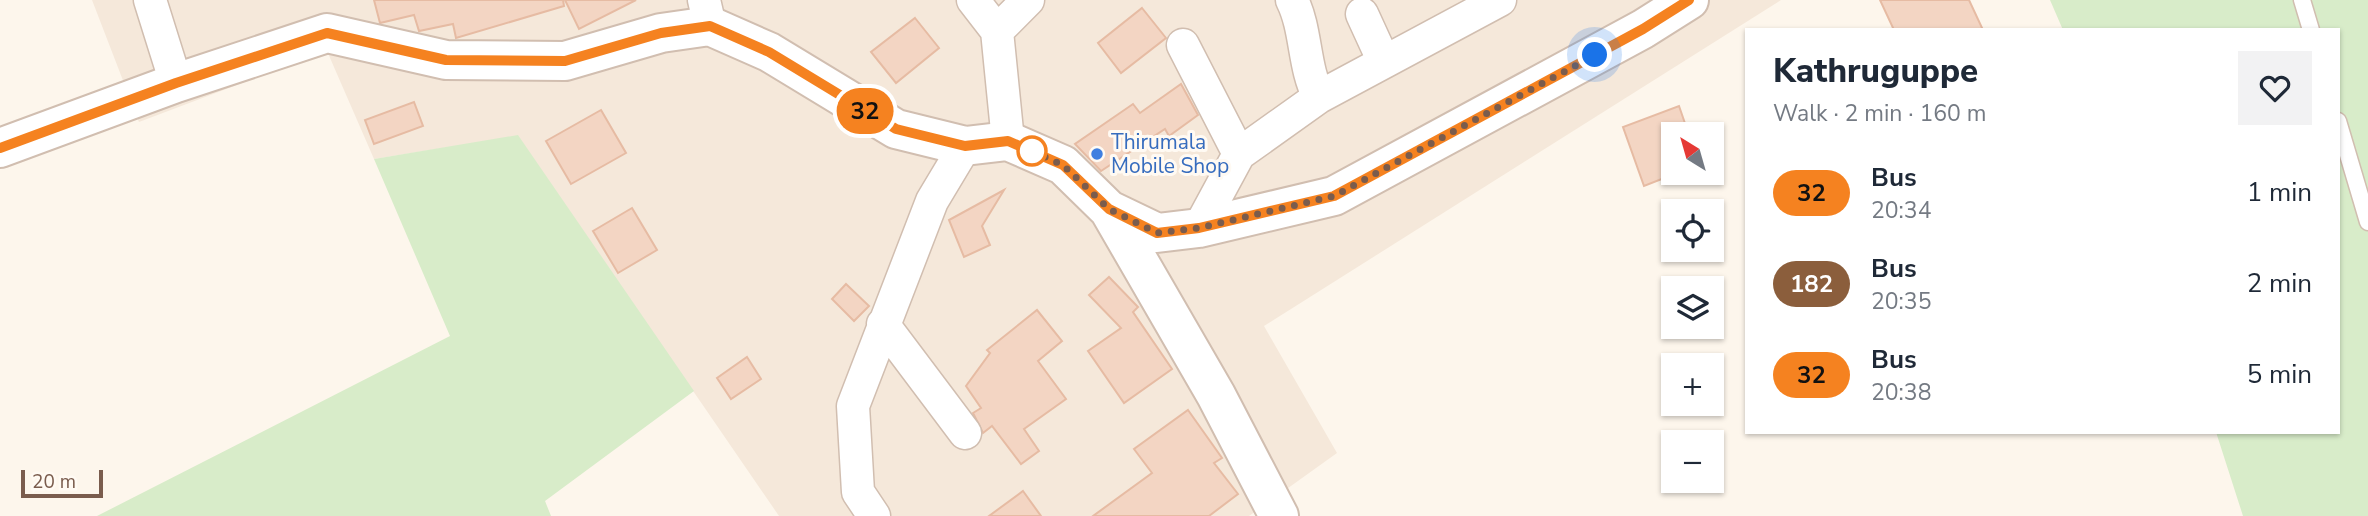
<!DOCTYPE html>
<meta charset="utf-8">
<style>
:root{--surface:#fff;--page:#f2f2f3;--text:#1f2937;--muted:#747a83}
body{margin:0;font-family:"Nunito Sans",sans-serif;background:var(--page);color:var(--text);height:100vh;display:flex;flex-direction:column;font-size:26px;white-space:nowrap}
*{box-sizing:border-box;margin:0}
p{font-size:23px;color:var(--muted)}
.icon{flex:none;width:38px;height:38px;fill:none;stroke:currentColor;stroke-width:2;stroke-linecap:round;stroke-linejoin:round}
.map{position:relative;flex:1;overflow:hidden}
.drawer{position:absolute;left:1745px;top:28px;width:595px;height:406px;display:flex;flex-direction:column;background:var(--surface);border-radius:0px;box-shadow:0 2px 5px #0004}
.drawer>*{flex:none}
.badge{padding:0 14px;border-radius:23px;font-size:24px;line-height:46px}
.needle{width:46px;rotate:323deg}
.buttons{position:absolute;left:1661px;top:122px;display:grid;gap:14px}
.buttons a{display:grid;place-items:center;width:63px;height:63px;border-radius:0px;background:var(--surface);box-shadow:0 2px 5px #0004;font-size:35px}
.scale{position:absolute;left:21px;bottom:18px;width:82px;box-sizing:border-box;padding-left:7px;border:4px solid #7a5c4d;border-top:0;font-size:19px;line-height:24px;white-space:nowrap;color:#7a5c4d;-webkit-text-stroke:5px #fffaf3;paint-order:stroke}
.you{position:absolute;width:35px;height:35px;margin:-18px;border:5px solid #fff;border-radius:50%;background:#1a73e8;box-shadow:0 0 0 10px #1a73e833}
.map>.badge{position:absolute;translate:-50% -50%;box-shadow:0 0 0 4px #fff}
.round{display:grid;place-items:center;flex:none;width:74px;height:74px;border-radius:0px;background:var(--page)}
.head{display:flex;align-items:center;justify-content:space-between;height:119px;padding:0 28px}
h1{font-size:33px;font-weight:800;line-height:52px}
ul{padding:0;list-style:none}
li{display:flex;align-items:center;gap:21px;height:91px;padding:0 28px}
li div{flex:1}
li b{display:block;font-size:26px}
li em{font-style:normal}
li .badge{min-width:77px;font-weight:700;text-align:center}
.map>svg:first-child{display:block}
.residential{fill:#f5e8da}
.green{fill:#d8ecc9}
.building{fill:#f3d5c3;stroke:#e6bba3;stroke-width:2}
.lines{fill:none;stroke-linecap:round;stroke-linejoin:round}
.service-casing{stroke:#d1beb0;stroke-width:19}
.minor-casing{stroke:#d1beb0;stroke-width:35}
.tertiary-casing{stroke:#d1beb0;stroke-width:42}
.service{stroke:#fff;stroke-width:16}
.minor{stroke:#fff;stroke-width:32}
.tertiary{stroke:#fff;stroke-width:38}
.line-casing{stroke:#fff;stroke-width:16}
.line{stroke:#f58220;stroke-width:10}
.walk{stroke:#7a5c4d;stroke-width:7;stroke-dasharray:0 12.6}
.stop-dot{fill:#fff;stroke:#f58220;stroke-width:3.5}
.shop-dot{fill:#3f7fe0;stroke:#fffaf3;stroke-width:2.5}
.labels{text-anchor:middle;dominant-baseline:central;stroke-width:6;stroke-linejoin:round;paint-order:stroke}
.shop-label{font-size:21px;fill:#366cbe;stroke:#fffaf3;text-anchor:start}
</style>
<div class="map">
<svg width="2368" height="516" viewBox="0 0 2368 516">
<rect width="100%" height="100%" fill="#fdf6ec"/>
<path class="residential" d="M92 0H1781L1264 326 1337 453 1249 516H779L518 136 374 159 327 51 139 122Z"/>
<path class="green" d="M2050 0H2368V516H2243L2216 432H2338V30H2063Z
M518 135 694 391 545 501 551 516H97L450 336 374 159Z"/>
<path class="building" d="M374 0H563L564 6 456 38 453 24 419 31 414 15 380 23Z
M565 0H636L579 29Z
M1880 0H1969L1983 30H1894Z
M1142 8 1166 38 1121 73 1098 43Z
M915 18 939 48 896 83 871 52Z
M1181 84 1198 115 1169 136 1165 129 1101 171 1075 144 1133 104 1140 113Z
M414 102 423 126 374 144 365 120Z
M1679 106 1689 135H1673V173H1677L1644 186 1623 127Z
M601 110 626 153 571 184 546 141Z
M1004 190 982 226 990 245 964 257 949 220Z
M632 208 657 250 618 273 593 231Z
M1109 277 1138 307 1133 312 1172 369 1124 403 1088 351 1121 328 1089 295Z
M846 284 869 306 854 321 832 299Z
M1037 310 1062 341 1038 361 1066 399 1024 429 1039 451 1021 464 992 426 983 433 973 413 981 408 966 386 990 353 987 350Z
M747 357 761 379 731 399 717 378Z
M1188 410 1222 458 1214 463 1238 494 1209 516H1093L1152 473 1134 449Z
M1023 491 1041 516H989Z"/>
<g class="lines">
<defs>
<path id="service" d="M2302 0 2311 30
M2338 121 2368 222"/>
<path id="minor" d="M150 0 176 83
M704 0 710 26
M973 0 997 31
M1362 14 1384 62
M1183 45 1239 154
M1319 97 1500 0
M1008 141 997 31 1028 0
M1199 228 1239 154 1319 97C1303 67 1307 30 1292 0
M883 324 965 433
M874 516 858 492 853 406 932 201 965 146"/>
<path id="tertiary" d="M0 148 176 83 327 33 446 60 565 61 661 33 710 26 769 52 896 129 965 146 1008 141 1063 165 1109 210 1157 233 1199 228 1334 196 1643 29 1689 0
M1109 210 1216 395 1279 516"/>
</defs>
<use href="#service" class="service-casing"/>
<use href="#minor" class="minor-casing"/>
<use href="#tertiary" class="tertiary-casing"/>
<use href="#service" class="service"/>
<use href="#minor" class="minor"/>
<use href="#tertiary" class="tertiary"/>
</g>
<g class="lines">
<defs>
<path id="line" d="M0 148 176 83 327 33 446 60 565 61 661 33 710 26 769 52 896 129 965 146 1008 141 1063 165 1109 209 1157 233 1199 228 1334 196 1643 29 1689 0"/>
</defs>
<use href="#line" class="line-casing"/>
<use href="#line" class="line"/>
<path class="walk" d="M1032 151 1027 149 1063 165 1109 209 1157 233 1199 228 1334 196 1595 55"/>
</g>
<circle class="stop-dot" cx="1032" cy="151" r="14"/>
<circle class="shop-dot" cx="1097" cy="154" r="7"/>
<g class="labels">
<g class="shop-label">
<text x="1111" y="142">Thirumala<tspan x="1111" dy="24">Mobile Shop</tspan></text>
</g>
</g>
</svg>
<div class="buttons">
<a><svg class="needle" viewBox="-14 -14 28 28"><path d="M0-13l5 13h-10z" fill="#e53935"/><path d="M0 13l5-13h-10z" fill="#747a83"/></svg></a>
<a><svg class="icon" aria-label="locate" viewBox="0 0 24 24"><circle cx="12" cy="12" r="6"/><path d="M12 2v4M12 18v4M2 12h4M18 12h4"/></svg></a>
<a><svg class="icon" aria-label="layers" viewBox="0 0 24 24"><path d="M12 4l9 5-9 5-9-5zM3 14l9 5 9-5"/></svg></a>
<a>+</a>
<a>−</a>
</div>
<div class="scale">20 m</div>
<div class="you" style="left:1595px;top:55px"></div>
<b class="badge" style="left:865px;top:111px;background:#f58220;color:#111">32</b>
<section class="drawer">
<div class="head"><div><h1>Kathruguppe</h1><p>Walk · 2 min · 160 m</p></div><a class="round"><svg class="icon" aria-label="heart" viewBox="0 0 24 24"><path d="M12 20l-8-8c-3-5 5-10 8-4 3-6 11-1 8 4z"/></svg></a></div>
<ul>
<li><span class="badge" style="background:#f58220;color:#111">32</span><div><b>Bus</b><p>20:34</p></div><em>1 min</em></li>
<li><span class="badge" style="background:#8b5e3c;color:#fff">182</span><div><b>Bus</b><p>20:35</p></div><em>2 min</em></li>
<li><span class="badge" style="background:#f58220;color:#111">32</span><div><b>Bus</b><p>20:38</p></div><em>5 min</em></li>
</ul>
</section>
</div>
